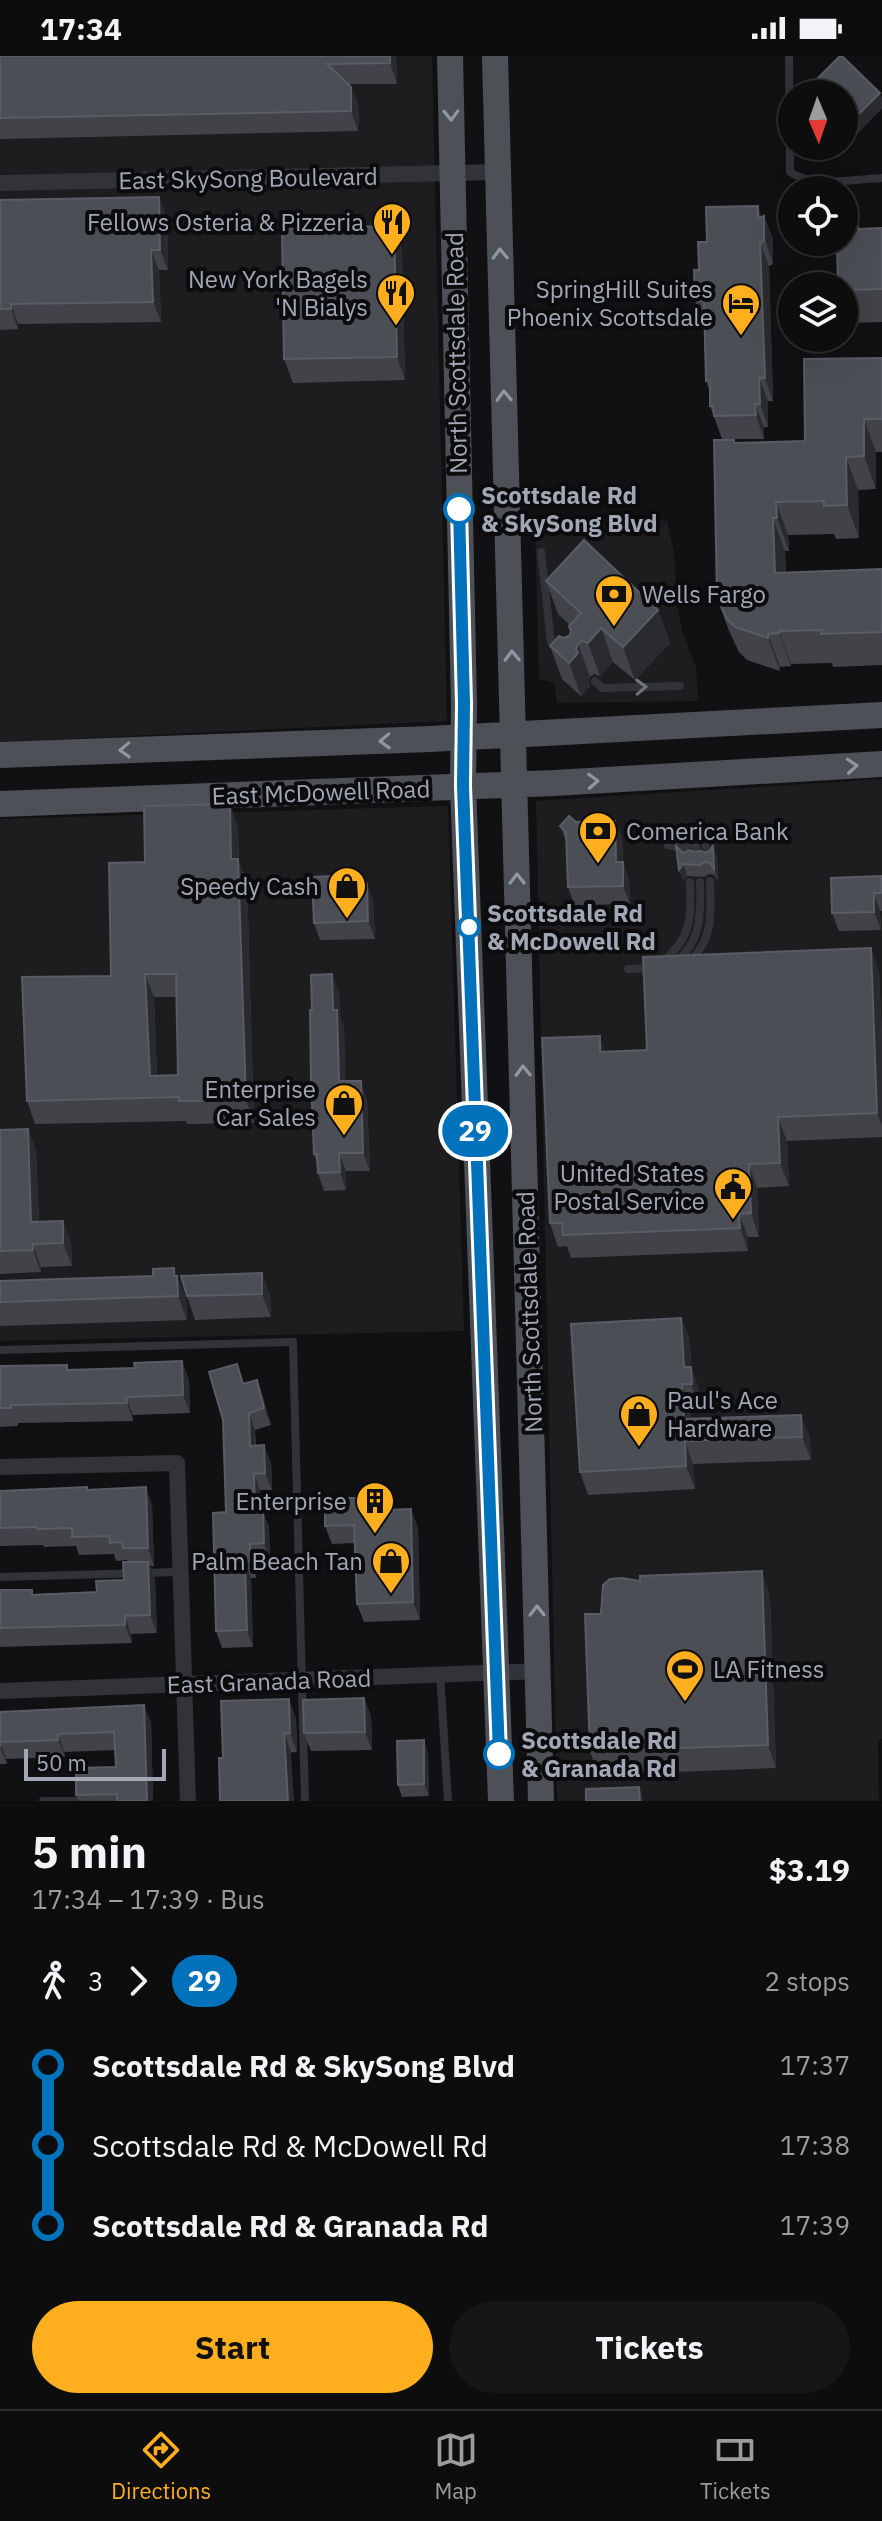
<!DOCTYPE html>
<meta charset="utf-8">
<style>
:root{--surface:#0d0d0e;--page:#161617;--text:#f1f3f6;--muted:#9a9c9e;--line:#2d2d2e;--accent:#ffaf1d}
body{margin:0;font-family:"IBM Plex Sans",sans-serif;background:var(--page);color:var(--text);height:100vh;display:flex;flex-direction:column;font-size:30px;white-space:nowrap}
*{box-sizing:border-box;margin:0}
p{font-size:26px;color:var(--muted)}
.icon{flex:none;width:44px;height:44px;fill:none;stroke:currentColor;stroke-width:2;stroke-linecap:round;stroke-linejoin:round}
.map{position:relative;height:1745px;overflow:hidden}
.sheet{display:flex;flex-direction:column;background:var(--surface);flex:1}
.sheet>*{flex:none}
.badge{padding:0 16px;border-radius:26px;font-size:28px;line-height:52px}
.needle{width:52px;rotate:178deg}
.fabs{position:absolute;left:778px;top:24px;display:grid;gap:16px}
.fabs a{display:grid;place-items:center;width:80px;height:80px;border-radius:50%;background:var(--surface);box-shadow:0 8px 32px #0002,0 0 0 2px var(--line);font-size:40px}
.scale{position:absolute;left:24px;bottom:20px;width:142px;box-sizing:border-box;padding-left:8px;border:4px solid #a1a7b5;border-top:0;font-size:22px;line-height:28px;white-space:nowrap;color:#a1a7b5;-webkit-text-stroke:6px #0c0c0e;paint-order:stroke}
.map>.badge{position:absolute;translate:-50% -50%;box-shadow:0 0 0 4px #fff}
.legs{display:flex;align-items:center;gap:12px;height:88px;padding:0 32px;font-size:26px}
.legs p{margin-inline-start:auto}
.headline{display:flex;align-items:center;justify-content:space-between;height:136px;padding:0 32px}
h1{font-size:44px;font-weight:700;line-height:60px}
.action{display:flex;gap:16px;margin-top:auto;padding:16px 32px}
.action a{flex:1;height:92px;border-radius:48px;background:var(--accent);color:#111;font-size:32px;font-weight:700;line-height:92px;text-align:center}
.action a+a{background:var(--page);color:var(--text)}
ul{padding:0 32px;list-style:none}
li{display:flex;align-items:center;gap:28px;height:80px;font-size:30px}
li i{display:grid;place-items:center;width:12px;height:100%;margin:0 10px;background:currentColor}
li i::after{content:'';width:20px;height:20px;margin:-10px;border:6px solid;border-radius:50%;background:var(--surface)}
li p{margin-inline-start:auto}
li:first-child i{background:linear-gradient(#0000 50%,currentColor 0)}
li:last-child i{background:linear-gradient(currentColor 50%,#0000 0)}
.status{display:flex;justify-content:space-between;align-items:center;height:56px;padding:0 40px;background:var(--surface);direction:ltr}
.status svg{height:22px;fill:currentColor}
.dock{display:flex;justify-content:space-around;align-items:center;height:112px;border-top:2px solid var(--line);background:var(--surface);font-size:22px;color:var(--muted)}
.dock a{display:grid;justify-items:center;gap:4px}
.dock .selected{color:var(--accent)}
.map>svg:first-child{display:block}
.built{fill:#1d1d20}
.water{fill:#263037}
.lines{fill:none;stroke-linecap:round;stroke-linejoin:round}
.lane{stroke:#323338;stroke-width:8}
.street{stroke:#323338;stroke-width:16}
.primary{stroke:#4d5057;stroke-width:26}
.wall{fill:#414349;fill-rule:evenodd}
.shaded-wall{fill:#2a2b2f}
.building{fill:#4c4e55;stroke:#595c64;stroke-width:2;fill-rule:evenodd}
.oneway{stroke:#9096a2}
.oneway2{stroke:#6f737d}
.line-1-casing{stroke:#fff;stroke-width:18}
.line-1{stroke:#0072bc;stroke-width:12}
.stop-1-dot{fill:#fff;stroke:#0072bc;stroke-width:4}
.labels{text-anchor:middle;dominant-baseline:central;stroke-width:8;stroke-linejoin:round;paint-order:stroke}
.street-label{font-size:24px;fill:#a1a7b5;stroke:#0c0c0e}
.poi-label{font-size:24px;fill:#a1a7b5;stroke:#0c0c0e;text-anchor:end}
.stop-label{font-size:24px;font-weight:bold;fill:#a1a7b5;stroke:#0c0c0e;text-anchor:start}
</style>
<div class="status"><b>17:34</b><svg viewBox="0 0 49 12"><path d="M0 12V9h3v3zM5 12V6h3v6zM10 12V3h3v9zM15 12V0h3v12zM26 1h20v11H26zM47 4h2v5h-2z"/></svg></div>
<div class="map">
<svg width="882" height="1745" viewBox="0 0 882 1745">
<rect width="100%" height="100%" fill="#111113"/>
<path class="built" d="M0 0H432L447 665 0 686Z
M595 461 667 465 674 497 678 553 683 577 696 611 698 645 557 647 554 627 539 623 535 470Z
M882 723V1683L878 1684 879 1745H557L536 745Z
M448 750 464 1275 0 1285V763Z"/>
<path class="water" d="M826 90H837L838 98 820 106 816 105 814 99Z"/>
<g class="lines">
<path class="lane" d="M789 0 790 116C816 133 852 123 882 122
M541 496 551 586 560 595
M595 625 602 632 680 630
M668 772 704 785 710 802
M668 781 695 789 700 802
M668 789 683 792 688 796 689 802
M662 906C692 882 691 862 690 826
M688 906C714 885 711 856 710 825
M674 907C702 887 701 856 700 826
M628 913 651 912
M0 1294 293 1286 305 1745
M0 1521 180 1516
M440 1618 448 1745
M43 1745H76"/>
<path class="street" d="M0 127 497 116
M0 1411 177 1407 188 1745
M0 1635 539 1615"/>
<path class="primary" d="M450 0 464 648 463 730 501 1745
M495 0 541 1745
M0 699 430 683 882 659
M0 748 554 727 882 708"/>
</g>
<path class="wall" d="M0 0H396L397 28H349L351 31 359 51 358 75 0 83Z
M815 25 882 42V52L855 80 846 72 844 74V38H820Z
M159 141 167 162 168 214H159L161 266 18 268V273L0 274V144Z
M764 160 773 183V208L769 210 773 345H768V371H764V383H722L710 350V336L706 325 704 268 695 245 699 214 762 161Z
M858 167 860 173 882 172V266L850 267 844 250V230Z
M394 170 402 193 405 324 293 327 284 303Z
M882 302V396H876V433L858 434 859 482 836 483 834 478 788 479 789 495H785L786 516 882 513V609L833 611 832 607 791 608V610L780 611V615L747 604 739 596 729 575 717 542 734 384 735 387 805 385Z
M546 525 658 554 670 587 635 624 613 606 600 620 594 618 590 621 588 625 590 630 581 640 562 623 550 590 569 580 571 576 570 569 558 558Z
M576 766 622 783 623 806 629 824 630 848 574 849 568 831 567 788 560 770Z
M238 771 239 806 247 826 254 1067 187 1068 186 1065 35 1068 27 1045 111 920ZM154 941H177L178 1019H157Z
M713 789 717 801 718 825 714 819 709 818 704 821 687 820 683 826V797H705L710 795Z
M882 822V855H880L881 874 839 875 832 857Z
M367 828 373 846 375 883 320 884 314 867Z
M879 915 882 984V1081L787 1085 789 1130 757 1132 759 1181H748V1195L571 1202 567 1190 558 1191 550 1167 606 996 647 994Z
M339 936 340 960 344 972 345 1025 367 1043 370 1115H346V1134L324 1135 318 1117 317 1108 314 1098 312 954Z
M28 1073 36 1095 39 1165H63L71 1187 72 1210 41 1211V1216L0 1218V1074Z
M262 1217 270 1240 271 1261 195 1264 187 1240Z
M177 1220 186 1243 187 1264 0 1270V1225Z
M681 1262 690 1284 691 1311 699 1334 700 1350 690 1351 691 1362 810 1381 811 1404 693 1408 695 1433 588 1439 580 1416Z
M67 1309 69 1314 189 1323 190 1357 133 1359V1365L18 1367V1370L0 1371V1310Z
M257 1324 271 1369 255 1374 256 1389 271 1406 272 1434H260L261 1455H263L269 1472 270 1504 256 1505V1522H251L253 1591 222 1592 216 1575 226 1456 245 1328Z
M87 1434 152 1449 154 1510H150L155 1524 157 1577 131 1578 132 1587 0 1591V1534H32L33 1538 97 1536 124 1524 128 1506 127 1504 116 1505 114 1498 79 1499 76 1490 44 1491 43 1489 0 1490V1435Z
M360 1442 363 1447H387L389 1454 418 1471 420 1564 364 1566 357 1548 355 1487 332 1488 325 1470Z
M640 1525 770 1539 776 1712 598 1719 590 1695 601 1558Z
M364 1642 371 1660 372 1694 311 1695 304 1677Z
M0 1654 1 1656 151 1666 153 1745H79L76 1739 116 1711 115 1694 64 1696 65 1701 6 1703 7 1708H0Z
M296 1662 297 1696 223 1702Z
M428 1697 429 1740 402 1741 398 1729Z"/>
<path class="shaded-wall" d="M390 0H396L397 28 390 7Z
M351 31 359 51 358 75 351 55Z
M880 37 882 42V52L855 80 850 67Z
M159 141 167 162 168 214 160 194Z
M758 150 764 168V160L773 183V208L758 162Z
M394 170 402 193 405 324 397 301Z
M760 187 769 210 773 345 765 322Z
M151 194 159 214 161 266 153 246Z
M11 248 18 268V273L11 253Z
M759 322 768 345V371L760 348Z
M755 348 764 371V383L756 359Z
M864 363 876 396V433L864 400Z
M846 401 858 434 859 482 847 449Z
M776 446 788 479 789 495 777 462Z
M773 462 785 495 787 550 775 517Z
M658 554 670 587 635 624 623 591Z
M601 572 613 606 600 620 588 587Z
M779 575 791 608V610L779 577Z
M768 578 780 611V615L768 582Z
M578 588 590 621 588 625 590 630 581 640 569 607Z
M230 748 238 771 239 806 247 826 254 1067 246 1044 231 803Z
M615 765 622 783 623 824 616 806Z
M713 789 717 801 718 825 714 813Z
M623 806 629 824 630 848 623 830Z
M683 808 687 820 683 826 679 814Z
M367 828 373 846 375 883 368 865Z
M874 837 880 855 881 874 874 856Z
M871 892 879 915 882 984V1070L877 1057Z
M145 918 154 941 158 1043 150 1020Z
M332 918 339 936 340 960 344 972 346 1043 339 1025 333 954Z
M600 980 608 1003 600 996Z
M361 1025 367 1043 370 1115 363 1097Z
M778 1061 787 1085 789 1130 780 1107Z
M28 1073 36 1095 40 1188 31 1166Z
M339 1097 346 1115V1134L340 1116Z
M749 1108 757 1132 759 1181 751 1157Z
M739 1158 748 1181V1195L740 1172Z
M63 1165 71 1187 72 1210 63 1187Z
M33 1188 41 1211V1216L33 1194Z
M174 1212 186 1243 187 1264 178 1240Z
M262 1217 270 1240 271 1261 262 1238Z
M681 1262 690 1284 691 1311 699 1334 700 1350 684 1311Z
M182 1305 189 1323 190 1357 183 1339Z
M257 1324 263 1341 271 1369 264 1352Z
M682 1328 690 1351 692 1386 684 1363Z
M126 1341 133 1359V1365L127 1347Z
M249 1357 255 1374 256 1406 250 1390Z
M801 1359 810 1381 811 1404 802 1381Z
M685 1385 693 1408 695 1433 686 1410Z
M264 1389 271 1406 272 1434 265 1417Z
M254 1418 260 1434 262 1472 255 1455Z
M146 1431 152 1449 154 1510 148 1492Z
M411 1453 418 1471 420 1564 413 1546Z
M263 1455 269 1472 270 1504 264 1487Z
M250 1488 256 1505V1522L250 1505Z
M148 1506 155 1524 157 1577 150 1559Z
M245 1506 251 1522 253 1591 247 1574Z
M762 1515 770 1539 776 1712 768 1689Z
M125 1560 131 1578 132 1587 125 1569Z
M364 1642 371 1660 372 1694 365 1676Z
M289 1643 296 1662 297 1696 290 1677Z
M144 1649 151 1666 153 1745H147Z
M284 1677 291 1696 294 1745H288Z
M58 1678 64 1696 65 1701 58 1684Z
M424 1684 428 1697 429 1740 424 1728Z
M0 1686 6 1703 7 1708 0 1691Z
M639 1731 644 1745H640Z"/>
<path class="building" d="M0 0H390V7L327 8 351 31V55L0 62Z
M840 0H842L880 37 850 67 844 62V38H821L824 35 815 25Z
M159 141 160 194H151L153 246 11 248V253H0V144Z
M758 150V162L764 160V185L760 187 765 322H759L760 348H755L756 359 714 360 713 350H710V324L706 325 704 245H695L694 214H699L698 186H707L706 151Z
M844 167H858V173L882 172V233L844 234V230H838L837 186H844Z
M394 170 397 301 284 303 282 173Z
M882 302V363H864V400L846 401 847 449 824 450V445L776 446 777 462H773L775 517 882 513V576L821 578 822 574 779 575V577L768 578V582L735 571 727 563 717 542 714 384H734V387L805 385 804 303Z
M584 484 658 554 623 591 601 572 588 587 582 585 578 588 576 593 578 597 569 607 550 590 559 580 563 582 569 580 571 576 569 570 581 557 546 525Z
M230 748 231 803H238L246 1044 179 1045V1041L27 1045 22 921 111 920 109 807 145 806 144 750ZM145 918H176L178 1019 150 1020Z
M569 760 576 766 615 765 616 806H623V830L568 831 566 776 560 770Z
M713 789 714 813 710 807 705 806 700 809 683 808 679 814 676 790 683 797 690 794 694 796 701 795 705 797 710 795Z
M356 819 367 828 368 865 314 867 312 821Z
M881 820 882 837H874V856L832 857 831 822Z
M871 892 877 1057 778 1061 780 1107 749 1108 751 1157 739 1158 740 1172 563 1179 562 1167H550L542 982 600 980V996L647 994 643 901Z
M332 918 333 954H337L339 1025H361L363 1097H339L340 1116 318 1117 317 1098H314L311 1024 310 954H312L311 919Z
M28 1073 31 1166 63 1165V1187L33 1188V1194L0 1195V1074Z
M174 1212V1220H177L178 1240 0 1246V1225L153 1220V1213Z
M262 1217V1238L187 1240 181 1220Z
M681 1262 684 1311H691L692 1328H682L684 1363 801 1359 802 1381 685 1385 686 1410 580 1416 571 1268Z
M182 1305 183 1339 126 1341 127 1347 11 1349V1352H0V1310L67 1309V1314L135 1312 134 1307Z
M237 1308 243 1328 257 1324 264 1352 249 1357 250 1390 264 1389 265 1417 254 1418 255 1455H263L264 1487 250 1488V1505L245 1506 247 1574 216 1575 213 1457 226 1456 223 1364 209 1316Z
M87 1431V1434L146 1431 148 1492H123L122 1486 110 1487 109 1480 72 1481V1472L37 1473V1471L0 1472V1435Z
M325 1442H360L361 1447H387V1454L411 1453 413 1546 357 1548 354 1469 325 1470Z
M123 1506H148L150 1559 125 1560V1569L0 1572V1534H32V1539L97 1536 96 1525 124 1524Z
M762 1515 768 1689 590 1695 585 1558H601L603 1529 610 1523 622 1522 640 1525V1520Z
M364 1642 365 1676 304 1677 303 1644Z
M289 1643 290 1677H284L288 1745H220L219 1702H223L221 1645Z
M144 1649 147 1745H117V1738L76 1739V1712L116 1711 114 1676 58 1678V1684L0 1686V1691V1656Z
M424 1684V1728L398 1729 397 1685Z
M639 1731 640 1745H586V1733Z"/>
<defs><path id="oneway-chevron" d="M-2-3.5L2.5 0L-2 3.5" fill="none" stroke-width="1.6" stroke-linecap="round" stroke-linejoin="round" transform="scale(2)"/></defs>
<g class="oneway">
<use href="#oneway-chevron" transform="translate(451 59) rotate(89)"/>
<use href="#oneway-chevron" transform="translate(500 198) rotate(-92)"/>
<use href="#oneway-chevron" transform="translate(504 340) rotate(-92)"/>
<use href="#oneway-chevron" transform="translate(512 600) rotate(-92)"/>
<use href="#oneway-chevron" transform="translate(385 685) rotate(178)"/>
<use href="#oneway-chevron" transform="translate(125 694) rotate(178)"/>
<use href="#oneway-chevron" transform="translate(852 710) rotate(-4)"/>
<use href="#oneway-chevron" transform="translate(593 725) rotate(-3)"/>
<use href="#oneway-chevron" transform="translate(517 823) rotate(-91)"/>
<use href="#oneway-chevron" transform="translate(523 1015) rotate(-92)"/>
<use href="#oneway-chevron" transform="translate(537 1555) rotate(-91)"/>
</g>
<use class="oneway2" href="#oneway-chevron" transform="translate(641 631) rotate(-2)"/>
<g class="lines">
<defs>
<path id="line-1" d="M459 453 464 648 463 730 499 1698"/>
</defs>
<use href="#line-1" class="line-1-casing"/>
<use href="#line-1" class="line-1"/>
</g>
<defs>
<symbol id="restaurant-pin" viewBox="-11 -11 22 30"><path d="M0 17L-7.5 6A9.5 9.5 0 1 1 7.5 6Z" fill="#ffaf1d" stroke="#0c0c0e"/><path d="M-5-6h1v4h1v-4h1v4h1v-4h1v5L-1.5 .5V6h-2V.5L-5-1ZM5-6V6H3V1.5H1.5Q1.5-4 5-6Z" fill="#111"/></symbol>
<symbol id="hotel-pin" viewBox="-11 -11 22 30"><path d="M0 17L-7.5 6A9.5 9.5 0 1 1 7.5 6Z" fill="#ffaf1d" stroke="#0c0c0e"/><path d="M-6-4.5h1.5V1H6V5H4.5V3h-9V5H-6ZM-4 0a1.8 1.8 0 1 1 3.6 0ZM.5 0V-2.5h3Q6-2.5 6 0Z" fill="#111"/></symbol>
<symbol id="bank-pin" viewBox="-11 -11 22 30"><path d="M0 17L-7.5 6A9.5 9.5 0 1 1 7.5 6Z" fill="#ffaf1d" stroke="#0c0c0e"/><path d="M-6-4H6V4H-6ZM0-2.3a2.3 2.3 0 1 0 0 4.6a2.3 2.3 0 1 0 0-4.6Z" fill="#111"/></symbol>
<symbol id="shop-pin" viewBox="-11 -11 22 30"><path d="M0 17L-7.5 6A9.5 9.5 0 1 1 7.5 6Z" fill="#ffaf1d" stroke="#0c0c0e"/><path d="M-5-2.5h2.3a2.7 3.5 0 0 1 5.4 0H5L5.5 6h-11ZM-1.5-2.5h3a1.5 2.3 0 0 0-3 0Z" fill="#111"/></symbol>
<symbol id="civic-pin" viewBox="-11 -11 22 30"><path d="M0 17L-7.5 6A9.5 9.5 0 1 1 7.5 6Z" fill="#ffaf1d" stroke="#0c0c0e"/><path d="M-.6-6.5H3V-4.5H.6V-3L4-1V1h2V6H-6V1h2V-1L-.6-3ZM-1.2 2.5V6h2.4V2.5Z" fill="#111"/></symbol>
<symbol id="building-pin" viewBox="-11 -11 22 30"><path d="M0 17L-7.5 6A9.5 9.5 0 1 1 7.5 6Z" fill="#ffaf1d" stroke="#0c0c0e"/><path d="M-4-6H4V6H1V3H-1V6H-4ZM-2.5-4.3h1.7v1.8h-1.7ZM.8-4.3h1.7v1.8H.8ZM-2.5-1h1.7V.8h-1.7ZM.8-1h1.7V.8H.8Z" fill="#111"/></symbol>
<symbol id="stadium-pin" viewBox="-11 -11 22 30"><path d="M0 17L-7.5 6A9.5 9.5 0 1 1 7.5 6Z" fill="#ffaf1d" stroke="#0c0c0e"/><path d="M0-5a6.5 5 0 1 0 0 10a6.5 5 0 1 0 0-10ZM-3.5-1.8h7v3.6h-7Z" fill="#111"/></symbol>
</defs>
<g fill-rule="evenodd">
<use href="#restaurant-pin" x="370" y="144" width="44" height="60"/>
<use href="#restaurant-pin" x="374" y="215" width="44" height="60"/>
<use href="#hotel-pin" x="719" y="225" width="44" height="60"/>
<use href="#bank-pin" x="592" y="516" width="44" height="60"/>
<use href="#bank-pin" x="576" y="753" width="44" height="60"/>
<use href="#shop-pin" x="325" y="808" width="44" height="60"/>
<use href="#shop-pin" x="322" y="1025" width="44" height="60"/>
<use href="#civic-pin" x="711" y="1109" width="44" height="60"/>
<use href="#shop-pin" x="617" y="1336" width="44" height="60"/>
<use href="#building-pin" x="353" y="1423" width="44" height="60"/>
<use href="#shop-pin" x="369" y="1483" width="44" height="60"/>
<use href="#stadium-pin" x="663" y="1591" width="44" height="60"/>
</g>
<g class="stop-1-dot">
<circle cx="459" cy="453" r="14"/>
<circle cx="469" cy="871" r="10"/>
<circle cx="499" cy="1698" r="14"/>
</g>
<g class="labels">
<g class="street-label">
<text transform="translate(248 122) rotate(-1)">East SkySong Boulevard</text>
<text transform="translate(456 297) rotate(-91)">North Scottsdale Road</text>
<text transform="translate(321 736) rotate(-2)">East McDowell Road</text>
<text transform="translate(529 1256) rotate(-92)">North Scottsdale Road</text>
<text transform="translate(269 1625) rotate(-2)">East Granada Road</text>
</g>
<g class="poi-label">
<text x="364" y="166">Fellows Osteria &amp; Pizzeria</text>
<text x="368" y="223">New York Bagels<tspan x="368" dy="28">'N Bialys</tspan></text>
<text x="713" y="233">SpringHill Suites<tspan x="713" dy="28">Phoenix Scottsdale</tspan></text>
<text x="642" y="538" text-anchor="start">Wells Fargo</text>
<text x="626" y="775" text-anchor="start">Comerica Bank</text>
<text x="319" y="830">Speedy Cash</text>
<text x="316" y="1033">Enterprise<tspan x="316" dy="28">Car Sales</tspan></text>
<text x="705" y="1117">United States<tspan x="705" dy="28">Postal Service</tspan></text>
<text x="667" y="1344" text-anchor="start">Paul's Ace<tspan x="667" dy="28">Hardware</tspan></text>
<text x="347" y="1445">Enterprise</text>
<text x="363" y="1505">Palm Beach Tan</text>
<text x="713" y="1613" text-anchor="start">LA Fitness</text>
</g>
<g class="stop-label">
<text x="481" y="439">Scottsdale Rd<tspan x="481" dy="28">&amp; SkySong Blvd</tspan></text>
<text x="487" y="857">Scottsdale Rd<tspan x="487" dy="28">&amp; McDowell Rd</tspan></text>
<text x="521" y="1684">Scottsdale Rd<tspan x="521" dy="28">&amp; Granada Rd</tspan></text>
</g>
</g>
</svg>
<div class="fabs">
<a><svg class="needle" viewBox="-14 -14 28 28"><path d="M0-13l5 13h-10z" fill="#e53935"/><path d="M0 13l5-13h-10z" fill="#9a9c9e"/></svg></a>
<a><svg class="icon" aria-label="locate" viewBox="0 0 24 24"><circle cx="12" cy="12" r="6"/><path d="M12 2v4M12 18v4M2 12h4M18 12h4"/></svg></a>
<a><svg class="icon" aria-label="layers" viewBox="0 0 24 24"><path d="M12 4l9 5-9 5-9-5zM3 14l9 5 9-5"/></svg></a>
</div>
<div class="scale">50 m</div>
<b class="badge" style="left:475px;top:1075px;background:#0072bc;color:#fff">29</b>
</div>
<section class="sheet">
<div class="headline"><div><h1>5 min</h1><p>17:34 – 17:39 · Bus</p></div><b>$3.19</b></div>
<div class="legs"><svg class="icon" aria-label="walk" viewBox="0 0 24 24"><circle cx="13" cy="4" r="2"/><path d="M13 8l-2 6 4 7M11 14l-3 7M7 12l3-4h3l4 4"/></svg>3<svg class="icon" aria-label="forward" viewBox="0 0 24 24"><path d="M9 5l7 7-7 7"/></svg><b class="badge" style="background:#0072bc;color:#fff">29</b><p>2 stops</p></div>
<ul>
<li><i style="color:#0072bc"></i><b>Scottsdale Rd &amp; SkySong Blvd</b><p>17:37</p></li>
<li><i style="color:#0072bc"></i><span>Scottsdale Rd &amp; McDowell Rd</span><p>17:38</p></li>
<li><i style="color:#0072bc"></i><b>Scottsdale Rd &amp; Granada Rd</b><p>17:39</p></li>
</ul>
<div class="action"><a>Start</a><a>Tickets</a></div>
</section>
<nav class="dock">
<a class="selected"><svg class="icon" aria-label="directions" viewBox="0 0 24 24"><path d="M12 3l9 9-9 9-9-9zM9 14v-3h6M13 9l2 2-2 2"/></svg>Directions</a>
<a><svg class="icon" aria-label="map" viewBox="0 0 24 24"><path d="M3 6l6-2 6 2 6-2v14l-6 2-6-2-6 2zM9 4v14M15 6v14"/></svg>Map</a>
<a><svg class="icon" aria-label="tickets" viewBox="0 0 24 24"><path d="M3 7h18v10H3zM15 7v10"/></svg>Tickets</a>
</nav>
